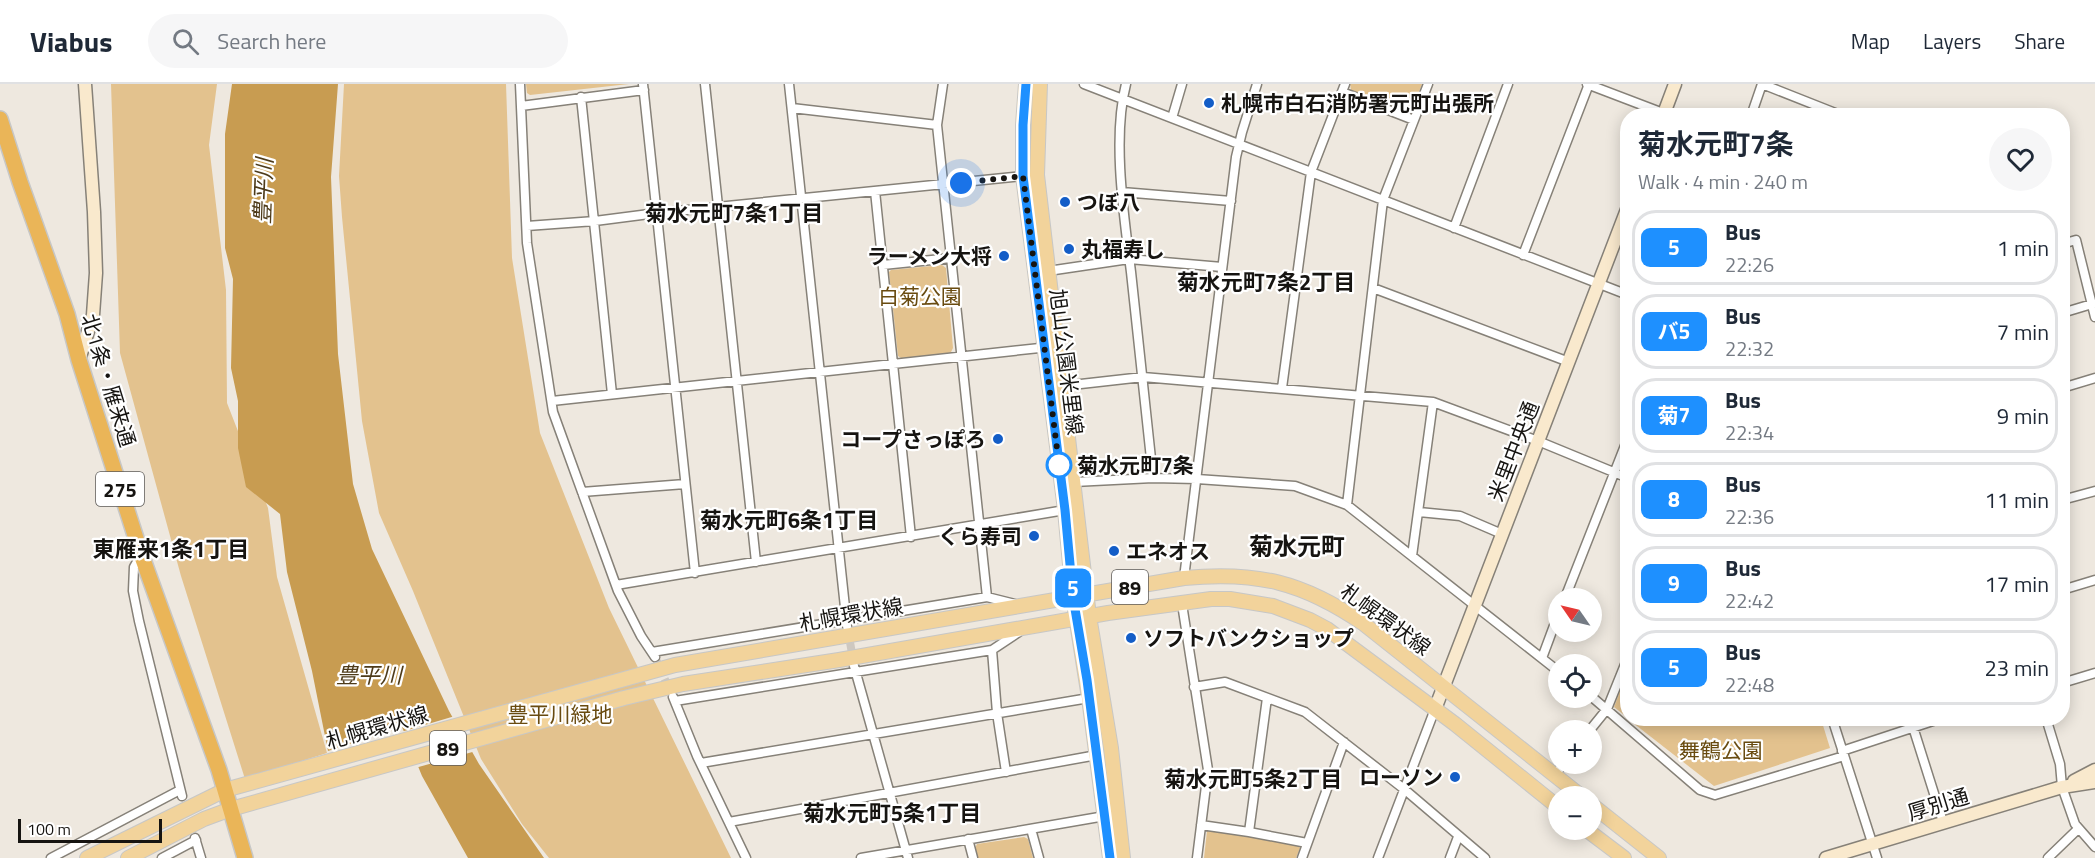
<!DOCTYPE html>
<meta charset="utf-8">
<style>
:root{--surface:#fff;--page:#f6f6f7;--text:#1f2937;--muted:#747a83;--line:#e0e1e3}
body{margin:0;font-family:"Titillium Web","Noto Sans JP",sans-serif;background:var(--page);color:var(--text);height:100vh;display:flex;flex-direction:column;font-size:22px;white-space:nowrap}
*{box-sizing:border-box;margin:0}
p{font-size:20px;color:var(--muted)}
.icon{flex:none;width:33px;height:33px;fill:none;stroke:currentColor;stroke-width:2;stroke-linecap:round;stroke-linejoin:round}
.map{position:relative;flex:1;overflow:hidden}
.details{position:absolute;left:1620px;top:24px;width:450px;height:618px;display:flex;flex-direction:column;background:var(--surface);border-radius:24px;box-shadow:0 3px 15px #0003}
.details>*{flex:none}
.badge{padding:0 12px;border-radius:9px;font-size:21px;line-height:39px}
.needle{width:39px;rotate:304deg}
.fabs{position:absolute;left:1548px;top:504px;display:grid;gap:12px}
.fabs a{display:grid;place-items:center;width:54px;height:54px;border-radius:50%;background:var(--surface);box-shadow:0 3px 15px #0003;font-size:30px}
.scale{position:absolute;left:18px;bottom:15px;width:144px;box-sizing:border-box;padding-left:6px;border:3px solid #161411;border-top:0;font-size:16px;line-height:21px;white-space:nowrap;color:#161411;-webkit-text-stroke:4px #fff;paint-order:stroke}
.you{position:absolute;width:30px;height:30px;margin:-15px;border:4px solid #fff;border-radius:50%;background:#1a73e8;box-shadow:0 0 0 9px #1a73e833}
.map>.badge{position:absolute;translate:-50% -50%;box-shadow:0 0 0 3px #fff}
.round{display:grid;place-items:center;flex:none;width:63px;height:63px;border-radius:32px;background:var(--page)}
.overview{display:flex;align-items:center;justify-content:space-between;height:102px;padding:0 18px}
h1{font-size:28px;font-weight:700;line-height:45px}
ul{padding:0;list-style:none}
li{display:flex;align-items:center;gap:18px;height:75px;margin:0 12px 9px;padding:0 6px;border:3px solid var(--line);border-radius:24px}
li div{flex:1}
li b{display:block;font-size:22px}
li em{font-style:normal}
li .badge{min-width:66px;font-weight:700;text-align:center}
header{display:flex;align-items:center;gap:36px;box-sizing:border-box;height:84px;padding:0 30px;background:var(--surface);border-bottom:2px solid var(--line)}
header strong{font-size:28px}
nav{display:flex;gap:33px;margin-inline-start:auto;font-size:21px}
.search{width:420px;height:54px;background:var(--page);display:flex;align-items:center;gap:15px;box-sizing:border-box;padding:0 21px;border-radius:33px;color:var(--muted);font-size:22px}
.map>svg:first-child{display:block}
.green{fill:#e3c28e}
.water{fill:#c89c51}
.pier{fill:#eee8df}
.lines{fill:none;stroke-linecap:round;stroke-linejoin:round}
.street-tunnel{stroke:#cec8c0;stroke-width:8;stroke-dasharray:8 4;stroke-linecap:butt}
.street-casing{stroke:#868178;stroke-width:11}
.secondary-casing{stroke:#868178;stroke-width:15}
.primary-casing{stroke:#c7c7c6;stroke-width:16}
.highway-casing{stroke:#c7c7c6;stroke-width:18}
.street{stroke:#fff;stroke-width:8}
.secondary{stroke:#f9e9cd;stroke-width:12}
.primary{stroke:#f2d39b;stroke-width:14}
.highway{stroke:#eab558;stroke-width:15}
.line-casing{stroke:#fff;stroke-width:14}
.line{stroke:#1e90ff;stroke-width:9}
.walk{stroke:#161411;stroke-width:6;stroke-dasharray:0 10.8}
.poi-dot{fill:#135dc7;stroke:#fff;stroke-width:2}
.stop-dot{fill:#fff;stroke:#1e90ff;stroke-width:3}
.labels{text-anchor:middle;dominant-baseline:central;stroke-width:4.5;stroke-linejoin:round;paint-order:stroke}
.shield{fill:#fff;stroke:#5c5a58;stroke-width:1.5}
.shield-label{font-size:20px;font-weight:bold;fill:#161411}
.poi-label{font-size:21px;font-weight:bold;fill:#161411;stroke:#fff;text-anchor:start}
.park-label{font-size:21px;fill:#694b10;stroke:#fff}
.street-label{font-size:21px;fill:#161411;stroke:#fff}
.stop-label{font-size:21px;font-weight:bold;fill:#161411;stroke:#fff;text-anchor:start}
.water-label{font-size:22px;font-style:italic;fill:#4e3b1a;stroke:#fff}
.neighbourhood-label{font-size:22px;font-weight:bold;fill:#161411;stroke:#fff}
.quarter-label{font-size:24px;font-weight:bold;fill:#161411;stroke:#fff}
</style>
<header>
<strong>Viabus</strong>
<div class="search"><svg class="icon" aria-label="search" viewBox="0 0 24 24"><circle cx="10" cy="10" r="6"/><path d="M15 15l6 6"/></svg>Search here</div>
<nav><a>Map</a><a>Layers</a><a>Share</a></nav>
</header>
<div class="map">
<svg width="2095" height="774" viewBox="0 0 2095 774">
<rect width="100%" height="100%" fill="#eee8df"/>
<path class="green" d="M111 0H217L209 61 226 206 227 319 268 424 277 493 327 669 245 695 181 492 120 269Z
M344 0H506L512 174 540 349 609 524 731 774H549L522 740 481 675 413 507 379 429 362 337 342 133 339 92Z
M526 0H629L530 11 527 9Z
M1350 0H1422L1412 26 1408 28 1351 6Z
M942 181 946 184 953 264 950 270 901 274 898 272 889 188 891 186Z
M1627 589H1628V634L1614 623Z
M1628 635H1821L1830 664 1714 702Z
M1210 745 1298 760 1300 764 1296 774H1204L1207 747Z
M1024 753 1028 755 1033 774H978L975 764 977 760Z"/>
<path class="water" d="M232 0H338L331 93 338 270 353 400 372 465 449 627 479 680 544 774H468L422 692 402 643 328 667 312 587 287 488 280 430 246 403 238 364V317L231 284 233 195 225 164V50Z"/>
<path class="pier" d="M455 632 476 667 415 684 401 648Z"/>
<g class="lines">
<path class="street-tunnel" d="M848 547 853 575
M655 573 670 607"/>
<defs>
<path id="street" d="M520 0 527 159 553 328 618 507 641 552 655 573
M643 0 695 489
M705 0 756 478
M789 0 847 542
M943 0 937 41 987 513
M1084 0 1628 211
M1126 0C1112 54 1124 132 1131 188 1138 256 1146 325 1153 394
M1587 0 1663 29
M1762 0 1843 32
M1342 8 1414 36
M581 13 612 310
M521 22 644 6
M792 24 937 41
M1751 32 1762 0
M1172 34 1182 0
M875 107 911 453
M1122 108 1231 117
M527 142 595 137 657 129 1023 92
M1454 144 1508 0
M2062 160 2076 156 2095 233
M1523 171 1589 0
M883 181 951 174
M1048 187 1129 175 1222 183
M1373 204 1569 278
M2062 229 2092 220
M1063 302 1143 293 1433 318 1538 357 1628 394
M1282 304 1311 88 1345 0
M2062 304 2095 294
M552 317 1049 263
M1074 398 1153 394 1197 395 1295 402 1347 421 1558 587
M582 408 685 400
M2062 416 2095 407
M1347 421 1383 116 1428 0
M1419 428 1460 432 1502 450
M141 471 134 483 133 507 139 537 182 712
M1412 472 1433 318
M1184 494 1236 73 1242 48 1257 0
M616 501 1065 426
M2062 506 2095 496
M1565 514 1628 354
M1182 520 1208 686 1197 774
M992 566 997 629 1006 688
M652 568 987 513 1015 520
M1542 574 1558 531
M854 582 908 774
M2062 599 2095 589
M1194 603 1225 598 1305 628 1404 705 1485 774
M673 613 697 672 746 774
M1592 613 1700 706 1715 711 1844 672
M1267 614 1249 748 1307 759
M675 617 992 566 1019 548
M1832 634 1877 774
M1915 634 1913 643 1943 738
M2046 634 2060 680 2062 703 2075 740 2095 763
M1590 646 1607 625 1628 573
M1842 667 1942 634
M701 679 1089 614
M1554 691 1564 680
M729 738 1097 671
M1201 741 1249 748
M1031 745 1039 774
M195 754 201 774
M968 755 973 774
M51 774 180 706
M162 774 196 756
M861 774 1105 732
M1302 774 1344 658
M1378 774 1435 625
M1450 774 1458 753
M2048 774 2078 745"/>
<path id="secondary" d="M1663 32 1675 0
M79 276 93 231 96 189 94 128 85 0
M1435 625 1628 123
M2074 697 2095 686
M1826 774 2062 703 2095 698"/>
<path id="primary" d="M1026 0 1023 41V92L1065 426 1073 513 1089 614 1110 774
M1040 0 1037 91 1089 532 1111 664 1123 774
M1592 721 1659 774
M1587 746 1624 774
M87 774 225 706 675 581 1184 494C1257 487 1303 498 1364 540L1581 712
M128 774 204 735 231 725 624 614 683 600 839 576 1108 529 1211 515H1230L1273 522 1310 536 1327 545 1455 640 1558 723"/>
<path id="highway" d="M0 35 20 98 67 230 79 276 141 470 219 686 245 774"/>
</defs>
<use href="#street" class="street-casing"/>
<use href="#secondary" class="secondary-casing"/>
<use href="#primary" class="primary-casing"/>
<use href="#highway" class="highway-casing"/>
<use href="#street" class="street"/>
<use href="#secondary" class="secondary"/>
<use href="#primary" class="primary"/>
<use href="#highway" class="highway"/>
</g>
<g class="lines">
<defs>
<path id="line" d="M1026 0 1023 41V92L1065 426 1073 513 1087 596 1110 774"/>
</defs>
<use href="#line" class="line-casing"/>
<use href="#line" class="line"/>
<path class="walk" d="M961 99 1023 92 1059 381"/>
</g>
<g class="poi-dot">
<circle cx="1209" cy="19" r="6"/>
<circle cx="1065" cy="118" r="6"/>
<circle cx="1069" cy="165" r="6"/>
<circle cx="1004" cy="172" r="6"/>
<circle cx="998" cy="355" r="6"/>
<circle cx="1034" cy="452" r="6"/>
<circle cx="1114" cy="467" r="6"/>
<circle cx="1131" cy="554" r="6"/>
<circle cx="1455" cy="693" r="6"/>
</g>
<circle class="stop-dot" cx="1059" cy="381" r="12"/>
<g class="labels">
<g class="shield">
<rect x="96" y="388" width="48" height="34" rx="4.5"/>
<rect x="1112" y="486" width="36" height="34" rx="4.5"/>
<rect x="430" y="647" width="36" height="34" rx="4.5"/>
</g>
<g class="shield-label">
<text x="120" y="405">275</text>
<text x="1130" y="503">89</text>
<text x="448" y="664">89</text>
</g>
<g class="poi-label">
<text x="1221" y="19">札幌市白石消防署元町出張所</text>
<text x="1077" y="118">つぼ八</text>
<text x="1081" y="165">丸福寿し</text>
<text x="992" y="172" text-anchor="end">ラーメン大将</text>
<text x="986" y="355" text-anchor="end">コープさっぽろ</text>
<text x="1022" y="452" text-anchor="end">くら寿司</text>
<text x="1126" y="467">エネオス</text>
<text x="1143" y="554">ソフトバンクショップ</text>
<text x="1443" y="693" text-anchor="end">ローソン</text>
</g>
<g class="park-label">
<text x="920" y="212">白菊公園</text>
<text x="560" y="630">豊平川緑地</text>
<text x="1721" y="666">舞鶴公園</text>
</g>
<g class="street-label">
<text transform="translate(1067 278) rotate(83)">旭山公園米里線</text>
<text transform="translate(109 296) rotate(73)">北1条・雁来通</text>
<text transform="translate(1513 367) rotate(-69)">米里中央通</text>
<text transform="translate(851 530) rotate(-10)">札幌環状線</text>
<text transform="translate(1386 535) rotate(36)">札幌環状線</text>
<text transform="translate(377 643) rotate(-16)">札幌環状線</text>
<text transform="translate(1938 720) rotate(-17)">厚別通</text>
</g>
<g class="stop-label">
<text x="1077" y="381">菊水元町7条</text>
</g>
<g class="water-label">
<text transform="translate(263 107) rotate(-88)">豊平川</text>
<text x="369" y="591">豊平川</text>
</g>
<g class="neighbourhood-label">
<text x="734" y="129">菊水元町7条1丁目</text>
<text x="1266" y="198">菊水元町7条2丁目</text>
<text x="789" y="436">菊水元町6条1丁目</text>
<text x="171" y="465">東雁来1条1丁目</text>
<text x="1253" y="695">菊水元町5条2丁目</text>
<text x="892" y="729">菊水元町5条1丁目</text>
</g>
<g class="quarter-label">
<text x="1297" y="462">菊水元町</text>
</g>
</g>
</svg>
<div class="fabs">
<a><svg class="needle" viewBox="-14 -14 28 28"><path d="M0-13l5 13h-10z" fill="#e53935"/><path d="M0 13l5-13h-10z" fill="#747a83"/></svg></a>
<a><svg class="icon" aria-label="locate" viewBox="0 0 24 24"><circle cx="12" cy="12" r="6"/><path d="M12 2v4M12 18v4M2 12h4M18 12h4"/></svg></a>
<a>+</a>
<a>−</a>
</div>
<div class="scale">100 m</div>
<div class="you" style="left:961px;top:99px"></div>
<b class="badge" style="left:1073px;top:504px;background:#1e90ff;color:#fff">5</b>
<section class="details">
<div class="overview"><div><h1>菊水元町7条</h1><p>Walk · 4 min · 240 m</p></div><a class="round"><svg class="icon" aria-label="heart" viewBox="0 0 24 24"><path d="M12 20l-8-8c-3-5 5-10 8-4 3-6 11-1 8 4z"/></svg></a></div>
<ul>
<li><span class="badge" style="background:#1e90ff;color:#fff">5</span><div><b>Bus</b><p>22:26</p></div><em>1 min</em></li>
<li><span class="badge" style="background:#1e90ff;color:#fff">バ5</span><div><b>Bus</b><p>22:32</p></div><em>7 min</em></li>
<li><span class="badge" style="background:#1e90ff;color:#fff">菊7</span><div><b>Bus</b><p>22:34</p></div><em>9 min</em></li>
<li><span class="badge" style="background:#1e90ff;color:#fff">8</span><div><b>Bus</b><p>22:36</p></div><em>11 min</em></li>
<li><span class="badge" style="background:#1e90ff;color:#fff">9</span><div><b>Bus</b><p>22:42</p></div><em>17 min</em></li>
<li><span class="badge" style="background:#1e90ff;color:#fff">5</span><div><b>Bus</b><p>22:48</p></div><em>23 min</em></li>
</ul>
</section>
</div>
